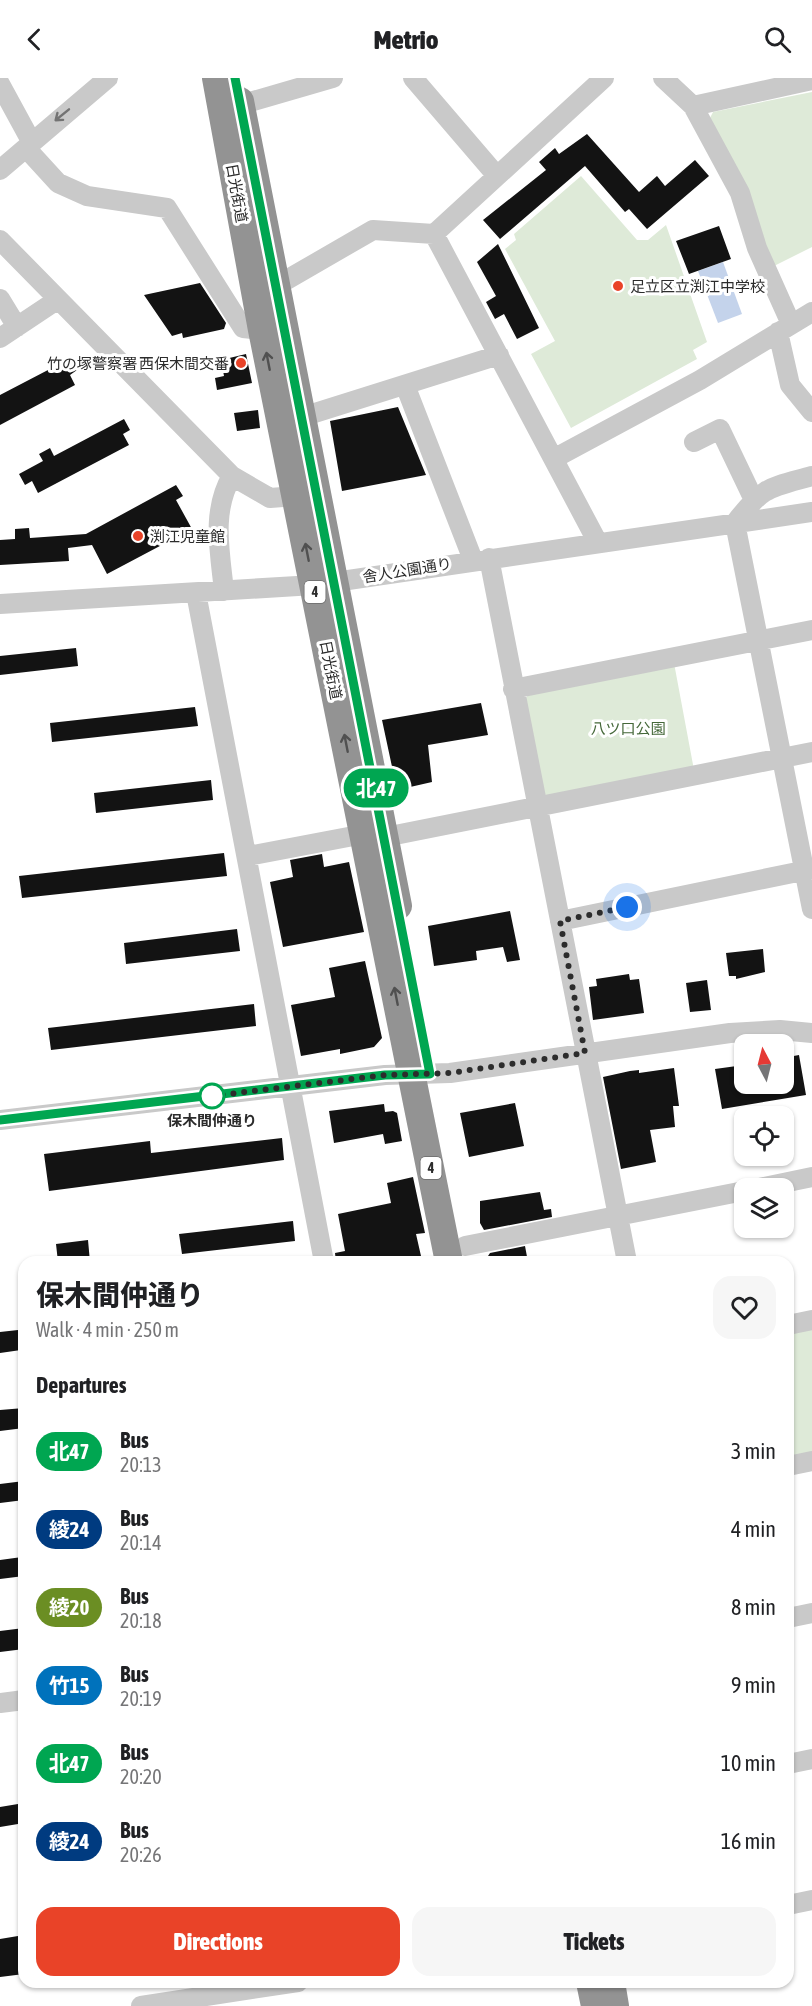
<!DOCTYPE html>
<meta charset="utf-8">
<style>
:root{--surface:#fff;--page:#f6f6f6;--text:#202124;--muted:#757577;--accent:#e94328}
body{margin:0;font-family:"Asap Condensed","Noto Sans JP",sans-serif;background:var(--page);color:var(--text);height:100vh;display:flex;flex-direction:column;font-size:22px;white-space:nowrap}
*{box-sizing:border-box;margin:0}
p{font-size:20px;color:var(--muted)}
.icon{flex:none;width:33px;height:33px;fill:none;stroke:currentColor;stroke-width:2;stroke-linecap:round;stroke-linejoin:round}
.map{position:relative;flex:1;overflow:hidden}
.side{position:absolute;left:18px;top:1178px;width:776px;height:732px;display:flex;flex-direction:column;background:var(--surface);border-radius:18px;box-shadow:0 2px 4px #0004}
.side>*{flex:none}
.badge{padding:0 12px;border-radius:20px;font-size:21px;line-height:39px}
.needle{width:39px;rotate:353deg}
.tools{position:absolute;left:734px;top:956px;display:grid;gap:12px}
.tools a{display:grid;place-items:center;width:60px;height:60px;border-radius:12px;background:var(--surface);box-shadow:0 2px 4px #0004;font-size:30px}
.you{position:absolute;width:30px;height:30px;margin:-15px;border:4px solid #fff;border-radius:50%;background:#1a73e8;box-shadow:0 0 0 9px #1a73e833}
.map>.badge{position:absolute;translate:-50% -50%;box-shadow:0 0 0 3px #fff}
h2{padding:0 18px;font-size:22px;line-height:54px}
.round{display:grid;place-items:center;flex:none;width:63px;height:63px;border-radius:18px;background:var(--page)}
.overview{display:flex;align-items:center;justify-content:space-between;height:102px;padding:0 18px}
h1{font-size:28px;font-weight:800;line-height:45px}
.cta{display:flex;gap:12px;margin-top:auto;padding:12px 18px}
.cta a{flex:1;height:69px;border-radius:18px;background:var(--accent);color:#fff;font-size:24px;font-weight:800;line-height:69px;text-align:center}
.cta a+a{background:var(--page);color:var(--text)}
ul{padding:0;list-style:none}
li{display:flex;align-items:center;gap:18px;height:78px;padding:0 18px}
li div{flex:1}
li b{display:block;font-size:22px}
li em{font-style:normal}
li .badge{min-width:66px;font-weight:700;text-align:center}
header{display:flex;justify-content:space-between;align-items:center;height:78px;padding:0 18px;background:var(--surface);font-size:27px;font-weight:800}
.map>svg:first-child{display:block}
.green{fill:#deead8}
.water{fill:#c4d3eb}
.building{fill:#131313}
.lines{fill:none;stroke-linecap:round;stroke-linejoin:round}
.minor{stroke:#c9c9c9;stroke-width:20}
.highway{stroke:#939393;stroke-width:28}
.oneway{stroke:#737373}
.oneway2{stroke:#505050}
.line-casing{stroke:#fff;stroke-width:14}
.line{stroke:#00a651;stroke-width:9}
.walk{stroke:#2c2c2c;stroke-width:6;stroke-dasharray:0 10.8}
.poi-dot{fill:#e94328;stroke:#fff;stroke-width:2}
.stop-dot{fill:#fff;stroke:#00a651;stroke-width:3}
.labels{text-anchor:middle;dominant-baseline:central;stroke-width:6;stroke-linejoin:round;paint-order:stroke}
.shield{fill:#fff;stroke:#6b6b6b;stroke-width:1.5}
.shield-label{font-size:14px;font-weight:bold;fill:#2c2c2c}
.street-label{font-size:15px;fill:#2c2c2c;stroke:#fff}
.poi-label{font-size:15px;fill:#2c2c2c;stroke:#fff;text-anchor:start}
.park-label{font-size:15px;fill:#456839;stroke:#fff}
.stop-label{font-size:15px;font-weight:bold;fill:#2c2c2c;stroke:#fff}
</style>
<header><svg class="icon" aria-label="back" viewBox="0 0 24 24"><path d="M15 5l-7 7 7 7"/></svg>Metrio<svg class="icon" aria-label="search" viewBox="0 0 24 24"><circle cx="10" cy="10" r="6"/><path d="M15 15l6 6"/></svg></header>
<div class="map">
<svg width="812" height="1928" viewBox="0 0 812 1928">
<rect width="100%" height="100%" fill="#fff"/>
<path class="green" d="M812 14V169L774 188 709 42 713 34Z
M581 98 637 162H648L666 147 707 264 693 272 697 281 571 350 531 276 555 263 505 171 516 162 514 156Z
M674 585 694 692 554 720 544 716 524 622 530 615Z
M812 1249V1377L788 1382V1254Z"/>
<path class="water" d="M723 184 742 236 718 245 698 193Z"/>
<path class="building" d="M587 56 639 114 657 98 665 108 695 82 709 98 647 151 629 131 625 134 585 88 500 161 483 142 546 92 539 84 555 70 559 76Z
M719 148 731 181 689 196 676 163Z
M498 166 539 250 517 261 504 236 495 241 486 224 496 218 477 184Z
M200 205 226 245 224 251 183 260 182 255 172 258 144 217Z
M246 276 252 305 217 312 215 300 224 298 221 282Z
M71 280 77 292 70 297 75 307 0 347V317Z
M398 329 426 397 342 413 330 343Z
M258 332 260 350 237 353 234 335Z
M124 341 130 352 123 356 129 367 38 415 32 403 25 407 19 396 43 383 39 376 50 370 54 378Z
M176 407 183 418 176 422 192 451 107 496 92 467 68 470 69 483 0 487V462L15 461V451L29 450 30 460 86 456Z
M76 570 78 588 0 597V578Z
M481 625 488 657 428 667 432 704 397 712 382 642Z
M195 629 198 648 52 664 50 645Z
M211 702 213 722 96 735 94 715Z
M224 775 227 798 22 820 19 798Z
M322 776 324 789 349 784 364 854 283 869 270 804 293 799 290 782Z
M510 833 520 882 507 884 503 869 476 873 477 882 434 888 428 848Z
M237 851 240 873 126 886 124 865Z
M763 871 765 894 736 901V898H729L726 875Z
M365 883 382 960 374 969 340 976V971L301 978 291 927 335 919 329 890Z
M629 896 630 902 639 901 644 935 593 942 589 909 597 908 596 901Z
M707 902 711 932 690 934 686 905Z
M254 926 256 948 51 972 48 950Z
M799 977 806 1017 722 1031 715 991 744 987V1005H783V980Z
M674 990 679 1028H673L675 1049 650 1052 656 1084 621 1091 603 999 630 993 639 992V995Z
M515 1025 524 1068 469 1079 460 1035Z
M384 1026 385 1034 393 1033 397 1035 402 1063 385 1066 383 1056 334 1065 329 1033Z
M282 1060 284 1082 49 1113 44 1076 150 1063 151 1075Z
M413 1099 425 1155 416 1156 421 1178 396 1183 336 1184 335 1175 345 1173 338 1136 391 1125 387 1105Z
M540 1114 544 1132 551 1131 552 1139 484 1152 480 1145V1123Z
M293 1143 295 1163 182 1176 179 1156Z
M88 1162 90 1184H58L56 1166Z
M525 1168 528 1184H484L490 1175Z
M18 1252 21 1272 0 1275V1254Z
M24 1330V1350L0 1353V1332Z
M24 1403V1422L0 1425V1406Z
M22 1479 24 1498 0 1501V1482Z
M24 1550V1571L0 1574V1553Z
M24 1725V1745L0 1749V1729Z
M24 1857V1896L0 1899V1861Z"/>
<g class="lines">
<path class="minor" d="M413 0 497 98
M663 0 693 28 740 115 757 170 791 246
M0 6 31 63
M693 28 812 2
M229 30 333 0
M26 70 58 105 87 118 167 130 243 250 262 252
M0 92 108 0
M0 162 232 398 270 420 296 418
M276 208 373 152 434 156
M0 221 17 249
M778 254 790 307 812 334
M0 260 57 222
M405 307 473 482
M302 339 499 277
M694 364 720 351 753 420
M555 380 700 302 812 234
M812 398C769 410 763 408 735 445L812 831
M598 465 434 156 604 0
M489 480 627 1184
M224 513C220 474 211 433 232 398
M196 515 324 1184
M0 526 314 507 812 434
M513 611 812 552
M385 759 812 674
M248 778 364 756
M560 843 812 791
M0 1042 385 997 450 995 730 955 780 952 812 955
M759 1110 812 1099
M465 1168 744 1113
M788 1247 812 1242
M788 1388 812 1383
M788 1540 812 1535
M0 1625 24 1622
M788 1686 812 1681
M788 1827 812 1822
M141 1928 298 1904"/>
<path class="highway" d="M216 0 262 252 449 1184
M240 23 398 828
M590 1904 595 1928
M611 1904 615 1928"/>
</g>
<defs><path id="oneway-shaft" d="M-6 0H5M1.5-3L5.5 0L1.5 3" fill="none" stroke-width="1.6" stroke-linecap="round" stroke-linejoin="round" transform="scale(1.5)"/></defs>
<use class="oneway" href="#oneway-shaft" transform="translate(62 37) rotate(141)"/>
<g class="oneway2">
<use href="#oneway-shaft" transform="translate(268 283) rotate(-101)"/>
<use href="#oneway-shaft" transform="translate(307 474) rotate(-101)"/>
<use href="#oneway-shaft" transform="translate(346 665) rotate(-101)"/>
<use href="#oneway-shaft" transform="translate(396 918) rotate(-101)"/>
</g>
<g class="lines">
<defs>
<path id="line" d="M0 1042 385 997 430 996 235 0"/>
</defs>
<use href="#line" class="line-casing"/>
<use href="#line" class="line"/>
<path class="walk" d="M212 1018 385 997 450 995 585 975 560 843 627 829"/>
</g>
<g class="poi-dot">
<circle cx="618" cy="208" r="6"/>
<circle cx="241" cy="285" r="6"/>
<circle cx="138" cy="458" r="6"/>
</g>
<circle class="stop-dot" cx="212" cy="1018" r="12"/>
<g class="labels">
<g class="shield">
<rect x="304.5" y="503" width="21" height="22" rx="4.5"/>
<rect x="420.5" y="1079" width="21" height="22" rx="4.5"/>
</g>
<g class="shield-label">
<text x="315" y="514">4</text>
<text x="431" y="1090">4</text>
</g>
<g class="street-label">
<text transform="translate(237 115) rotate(80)">日光街道</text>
<text transform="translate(407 492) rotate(-9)">舎人公園通り</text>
<text transform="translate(331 592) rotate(79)">日光街道</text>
</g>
<g class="poi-label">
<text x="630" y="208">足立区立渕江中学校</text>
<text x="229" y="285" text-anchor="end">竹の塚警察署 西保木間交番</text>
<text x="150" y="458">渕江児童館</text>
</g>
<g class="park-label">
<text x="628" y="650">八ツ口公園</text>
</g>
<g class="stop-label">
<text x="212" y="1042">保木間仲通り</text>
</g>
</g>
</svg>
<div class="tools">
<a><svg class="needle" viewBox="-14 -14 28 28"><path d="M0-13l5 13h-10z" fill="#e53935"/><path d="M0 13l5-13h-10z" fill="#757577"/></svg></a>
<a><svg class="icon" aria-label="locate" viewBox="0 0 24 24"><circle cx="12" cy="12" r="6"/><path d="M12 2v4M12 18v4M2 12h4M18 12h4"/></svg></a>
<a><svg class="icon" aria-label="layers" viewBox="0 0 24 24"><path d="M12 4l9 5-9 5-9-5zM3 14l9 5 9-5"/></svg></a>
</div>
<div class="you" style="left:627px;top:829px"></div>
<b class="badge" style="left:376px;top:710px;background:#00a651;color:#fff">北47</b>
<section class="side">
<div class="overview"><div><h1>保木間仲通り</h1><p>Walk · 4 min · 250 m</p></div><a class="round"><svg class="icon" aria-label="heart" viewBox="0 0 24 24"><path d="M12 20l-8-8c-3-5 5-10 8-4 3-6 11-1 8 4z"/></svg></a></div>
<h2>Departures</h2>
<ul>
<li><span class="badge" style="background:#00a651;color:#fff">北47</span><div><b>Bus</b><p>20:13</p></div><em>3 min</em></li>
<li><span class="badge" style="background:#003b80;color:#fff">綾24</span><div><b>Bus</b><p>20:14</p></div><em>4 min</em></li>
<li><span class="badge" style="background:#6b8e23;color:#fff">綾20</span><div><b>Bus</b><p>20:18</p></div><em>8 min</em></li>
<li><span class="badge" style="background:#0072bc;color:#fff">竹15</span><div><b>Bus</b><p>20:19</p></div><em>9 min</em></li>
<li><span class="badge" style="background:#00a651;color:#fff">北47</span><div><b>Bus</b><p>20:20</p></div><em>10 min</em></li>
<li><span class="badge" style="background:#003b80;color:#fff">綾24</span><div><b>Bus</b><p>20:26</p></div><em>16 min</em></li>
</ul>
<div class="cta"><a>Directions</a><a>Tickets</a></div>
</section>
</div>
